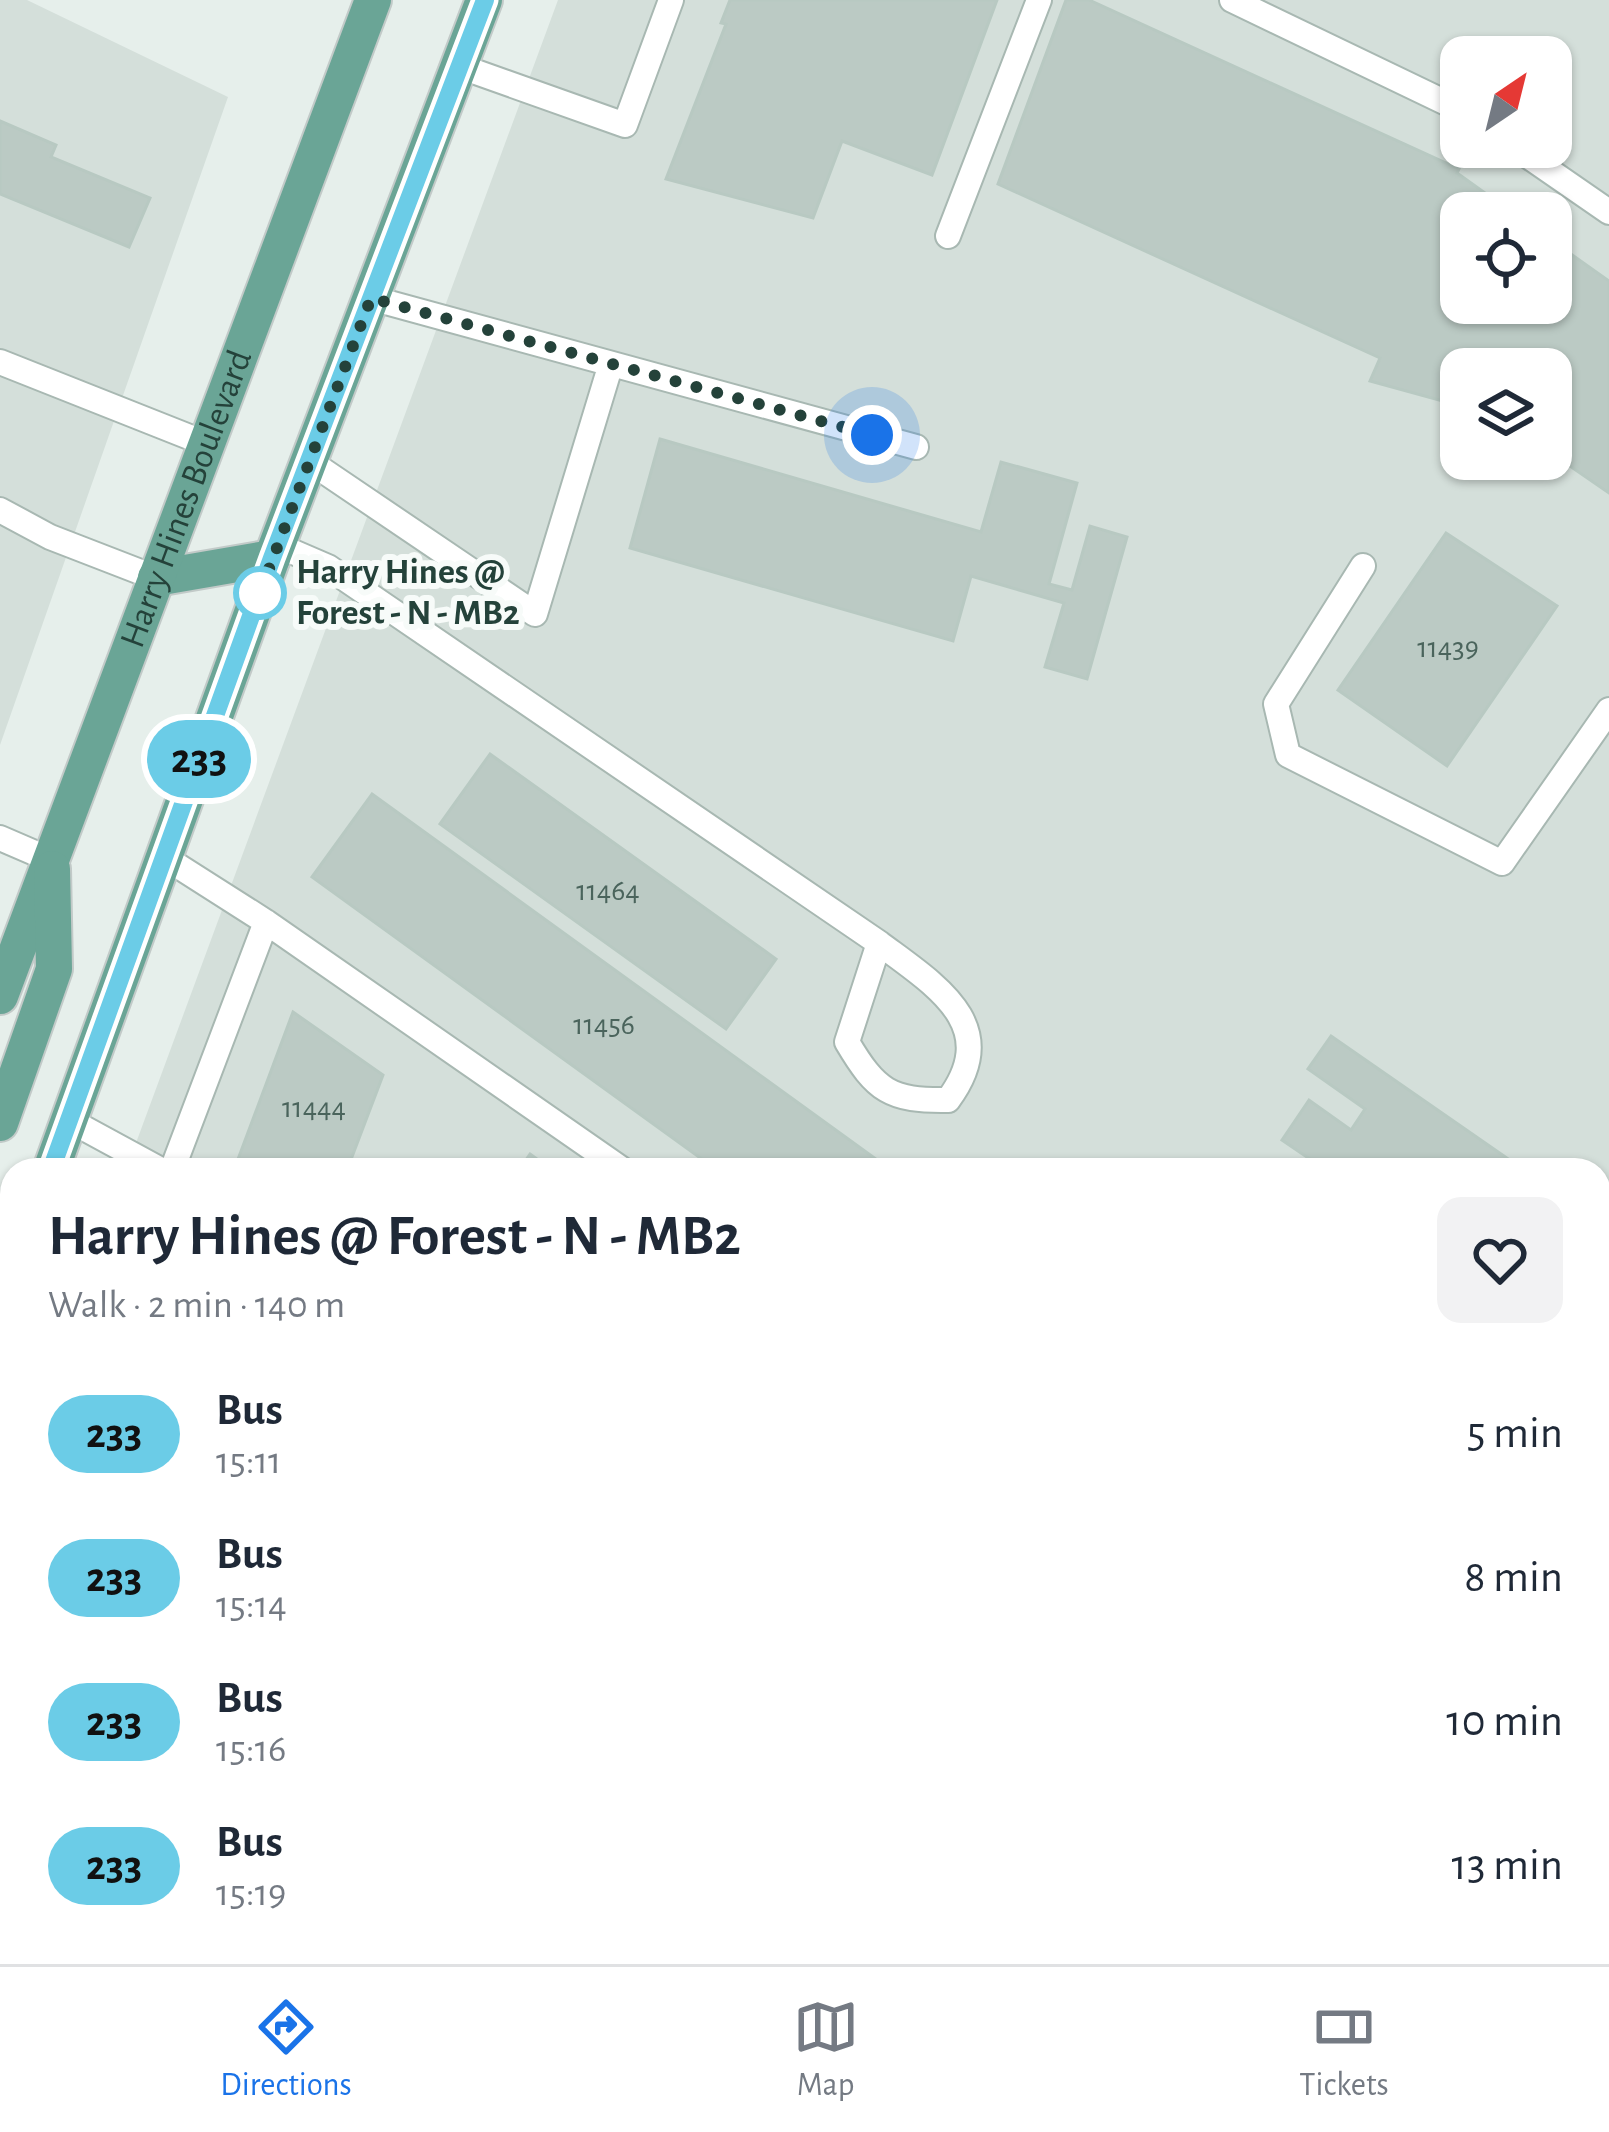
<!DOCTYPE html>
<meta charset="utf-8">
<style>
:root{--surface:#fff;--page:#f2f2f3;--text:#1f2937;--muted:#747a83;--line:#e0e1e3;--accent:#1a73e8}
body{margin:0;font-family:"Alegreya Sans",sans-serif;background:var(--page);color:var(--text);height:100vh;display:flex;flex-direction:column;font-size:45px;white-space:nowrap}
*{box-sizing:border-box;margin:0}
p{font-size:39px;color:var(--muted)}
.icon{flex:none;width:66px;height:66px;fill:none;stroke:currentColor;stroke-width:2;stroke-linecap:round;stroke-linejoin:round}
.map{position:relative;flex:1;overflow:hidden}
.side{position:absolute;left:0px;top:1158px;width:1611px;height:807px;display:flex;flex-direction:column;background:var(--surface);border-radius:36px 36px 0 0;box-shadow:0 3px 9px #0004}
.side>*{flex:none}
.badge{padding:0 24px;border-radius:39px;font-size:42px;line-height:78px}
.needle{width:78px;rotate:35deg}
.tools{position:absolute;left:1440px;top:36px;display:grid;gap:24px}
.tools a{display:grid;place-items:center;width:132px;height:132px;border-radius:24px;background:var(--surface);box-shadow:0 3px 9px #0004;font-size:60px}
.you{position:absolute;width:60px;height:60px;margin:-30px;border:9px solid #fff;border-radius:50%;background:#1a73e8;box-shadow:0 0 0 18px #1a73e833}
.map>.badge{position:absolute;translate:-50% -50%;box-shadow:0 0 0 6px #fff}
.round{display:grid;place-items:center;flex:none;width:126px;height:126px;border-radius:24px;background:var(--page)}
.head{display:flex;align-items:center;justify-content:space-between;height:204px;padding:0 48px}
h1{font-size:57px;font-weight:700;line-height:90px}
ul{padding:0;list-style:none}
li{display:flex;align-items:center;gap:36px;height:144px;padding:0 48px}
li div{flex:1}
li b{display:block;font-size:45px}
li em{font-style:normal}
li .badge{min-width:132px;font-weight:700;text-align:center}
.tabs{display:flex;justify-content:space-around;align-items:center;height:168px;border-top:3px solid var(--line);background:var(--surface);font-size:33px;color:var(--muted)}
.tabs a{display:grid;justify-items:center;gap:6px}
.tabs .selected{color:var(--accent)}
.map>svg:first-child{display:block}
.built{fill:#d4dfda;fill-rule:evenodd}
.building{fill:#bbcac4;stroke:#b8c9c2;stroke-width:3}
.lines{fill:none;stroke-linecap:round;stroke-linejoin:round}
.service-casing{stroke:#a8b8b2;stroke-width:28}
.minor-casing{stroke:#a8b8b2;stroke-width:40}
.tertiary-casing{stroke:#a8b8b2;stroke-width:40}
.primary-casing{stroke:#c2cac8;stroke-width:40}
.service{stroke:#fff;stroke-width:24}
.minor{stroke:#fff;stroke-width:36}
.tertiary{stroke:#fff;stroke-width:36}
.primary{stroke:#6aa596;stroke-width:36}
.tram{stroke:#5f7d75;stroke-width:3}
.line-casing{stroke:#fff;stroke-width:27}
.line{stroke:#6bcce7;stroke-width:18}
.walk{stroke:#24423a;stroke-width:12;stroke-dasharray:0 21.6}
.stop-dot{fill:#fff;stroke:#6bcce7;stroke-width:6}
.labels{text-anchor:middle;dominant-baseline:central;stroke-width:12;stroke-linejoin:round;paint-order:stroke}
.number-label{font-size:30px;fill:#4a645c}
.street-label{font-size:36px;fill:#24423a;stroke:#f7fbf9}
.stop-label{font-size:36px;font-weight:bold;fill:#24423a;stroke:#f7fbf9;text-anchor:start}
</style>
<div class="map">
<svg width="1609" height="1964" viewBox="0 0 1609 1964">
<rect width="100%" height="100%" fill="#e6efeb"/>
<path class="built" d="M0 0H27L228 97 0 745Z
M558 0H1609V1320L1599 1347V1170H126ZM1461 57H1551V147H1461ZM1461 213H1551V303H1461ZM1461 369H1551V459H1461Z
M12 1478V1953H1374L1370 1964H0V1510Z"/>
<path class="building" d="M730 0H997L932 175 842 141 813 218 666 179 726 24 721 23Z
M1066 0H1089L1459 169 1457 173 1513 213H1461V303H1551V240L1609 281V493L1551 453V369H1461V406L1370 381 1380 358 998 184Z
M0 121 56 145 51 157 150 198 129 247 0 194Z
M660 439 981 532 1001 462 1077 483 1049 584 1072 590 1090 526 1127 537 1087 679 1045 667 1064 603 971 576 953 641 630 548Z
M1446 533 1557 606 1447 766 1338 690Z
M490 754 776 959 726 1029 440 824Z
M372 794 891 1170H717L312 877Z
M293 1012 383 1075 347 1170H234Z
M1331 1036 1524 1170H1326L1282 1140 1309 1100 1351 1130 1365 1109 1308 1069Z
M530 1154 552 1170H519Z
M12 1684V1863L0 1854V1715Z
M135 1953H387L402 1964H151Z
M552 1953H687L679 1964H545Z
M975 1953H1164L1179 1964H990Z"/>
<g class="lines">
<defs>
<path id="service" d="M1232 0 1461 110
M459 66 625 125 671 0
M1515 147 1609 212
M948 236 1039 0
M371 298 916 447
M0 362 207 444
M309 461 535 614 610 367
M0 510 50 537 156 578
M277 545 328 567 879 943C935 985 1004 1025 948 1100 890 1101 876 1091 847 1042L879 943
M1363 566 1276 704 1288 755 1502 863 1609 710
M0 838 51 860
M164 857 266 922 623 1170
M69 1120 161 1170
M172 1170 266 922
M0 1349 12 1355
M1599 1396 1609 1403
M0 1539 5 1541 12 1525
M0 1650 12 1655
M0 1907 12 1916
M62 1953 77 1964
M421 1953 428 1964
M867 1953 882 1964
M1262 1953 1277 1964
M749 1964 756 1953"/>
<path id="minor" d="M1599 1586 1609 1590"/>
<path id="tertiary" d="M1599 1504 1609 1478
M1431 1964 1435 1953"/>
<g id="primary">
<path d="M156 578 272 558"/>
<path id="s1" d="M0 996 373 0"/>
<path d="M0 1123 54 969 52 869"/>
<path d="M51 1170 272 558 484 0"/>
<path d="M0 1312 12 1279"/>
</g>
</defs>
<use href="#service" class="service-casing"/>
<use href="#minor" class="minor-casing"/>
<use href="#tertiary" class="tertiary-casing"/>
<use href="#primary" class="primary-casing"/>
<use href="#service" class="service"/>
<use href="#minor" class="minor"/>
<use href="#tertiary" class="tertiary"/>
<use href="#primary" class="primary"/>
<path class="tram" d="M1599 1821 1609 1795
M1599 1944 1609 1915
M1545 1964 1549 1953"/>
</g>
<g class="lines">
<defs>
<path id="line" d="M51 1170 272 558 485 0"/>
</defs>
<use href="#line" class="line-casing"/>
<use href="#line" class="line"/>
<path class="walk" d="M260 593 257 601 371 298 872 435"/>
</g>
<circle class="stop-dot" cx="260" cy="593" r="24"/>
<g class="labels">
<g class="number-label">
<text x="1448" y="648">11439</text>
<text x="608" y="891">11464</text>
<text x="604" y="1025">11456</text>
<text x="314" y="1108">11444</text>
</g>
<g class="street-label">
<text stroke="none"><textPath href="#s1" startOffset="531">Harry Hines Boulevard</textPath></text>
</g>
<g class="stop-label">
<text x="296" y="572">Harry Hines @<tspan x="296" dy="41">Forest - N - MB2</tspan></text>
</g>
</g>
</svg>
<div class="tools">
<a><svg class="needle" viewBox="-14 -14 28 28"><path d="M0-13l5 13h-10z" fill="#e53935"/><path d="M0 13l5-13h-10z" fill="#747a83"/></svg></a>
<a><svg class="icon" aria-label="locate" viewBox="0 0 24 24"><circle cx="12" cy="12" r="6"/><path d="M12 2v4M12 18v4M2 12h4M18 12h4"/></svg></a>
<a><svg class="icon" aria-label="layers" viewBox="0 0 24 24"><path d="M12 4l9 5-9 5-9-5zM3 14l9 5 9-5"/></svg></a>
</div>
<div class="you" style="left:872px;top:435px"></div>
<b class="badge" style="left:199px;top:759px;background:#6bcce7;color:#111">233</b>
<section class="side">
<div class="head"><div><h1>Harry Hines @ Forest - N - MB2</h1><p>Walk · 2 min · 140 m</p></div><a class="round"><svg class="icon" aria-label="heart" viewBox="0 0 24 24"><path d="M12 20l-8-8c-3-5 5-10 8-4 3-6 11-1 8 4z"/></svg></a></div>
<ul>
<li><span class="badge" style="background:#6bcce7;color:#111">233</span><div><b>Bus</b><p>15:11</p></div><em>5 min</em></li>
<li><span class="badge" style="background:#6bcce7;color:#111">233</span><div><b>Bus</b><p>15:14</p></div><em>8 min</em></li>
<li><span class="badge" style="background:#6bcce7;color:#111">233</span><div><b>Bus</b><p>15:16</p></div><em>10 min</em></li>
<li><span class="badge" style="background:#6bcce7;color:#111">233</span><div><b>Bus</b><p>15:19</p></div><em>13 min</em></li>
</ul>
</section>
</div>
<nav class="tabs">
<a class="selected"><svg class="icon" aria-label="directions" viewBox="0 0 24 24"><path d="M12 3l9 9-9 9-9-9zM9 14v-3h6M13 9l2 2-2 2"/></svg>Directions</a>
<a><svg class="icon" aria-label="map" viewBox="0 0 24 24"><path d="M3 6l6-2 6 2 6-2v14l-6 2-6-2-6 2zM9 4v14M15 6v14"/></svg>Map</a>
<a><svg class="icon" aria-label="tickets" viewBox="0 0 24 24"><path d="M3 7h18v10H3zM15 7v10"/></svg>Tickets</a>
</nav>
